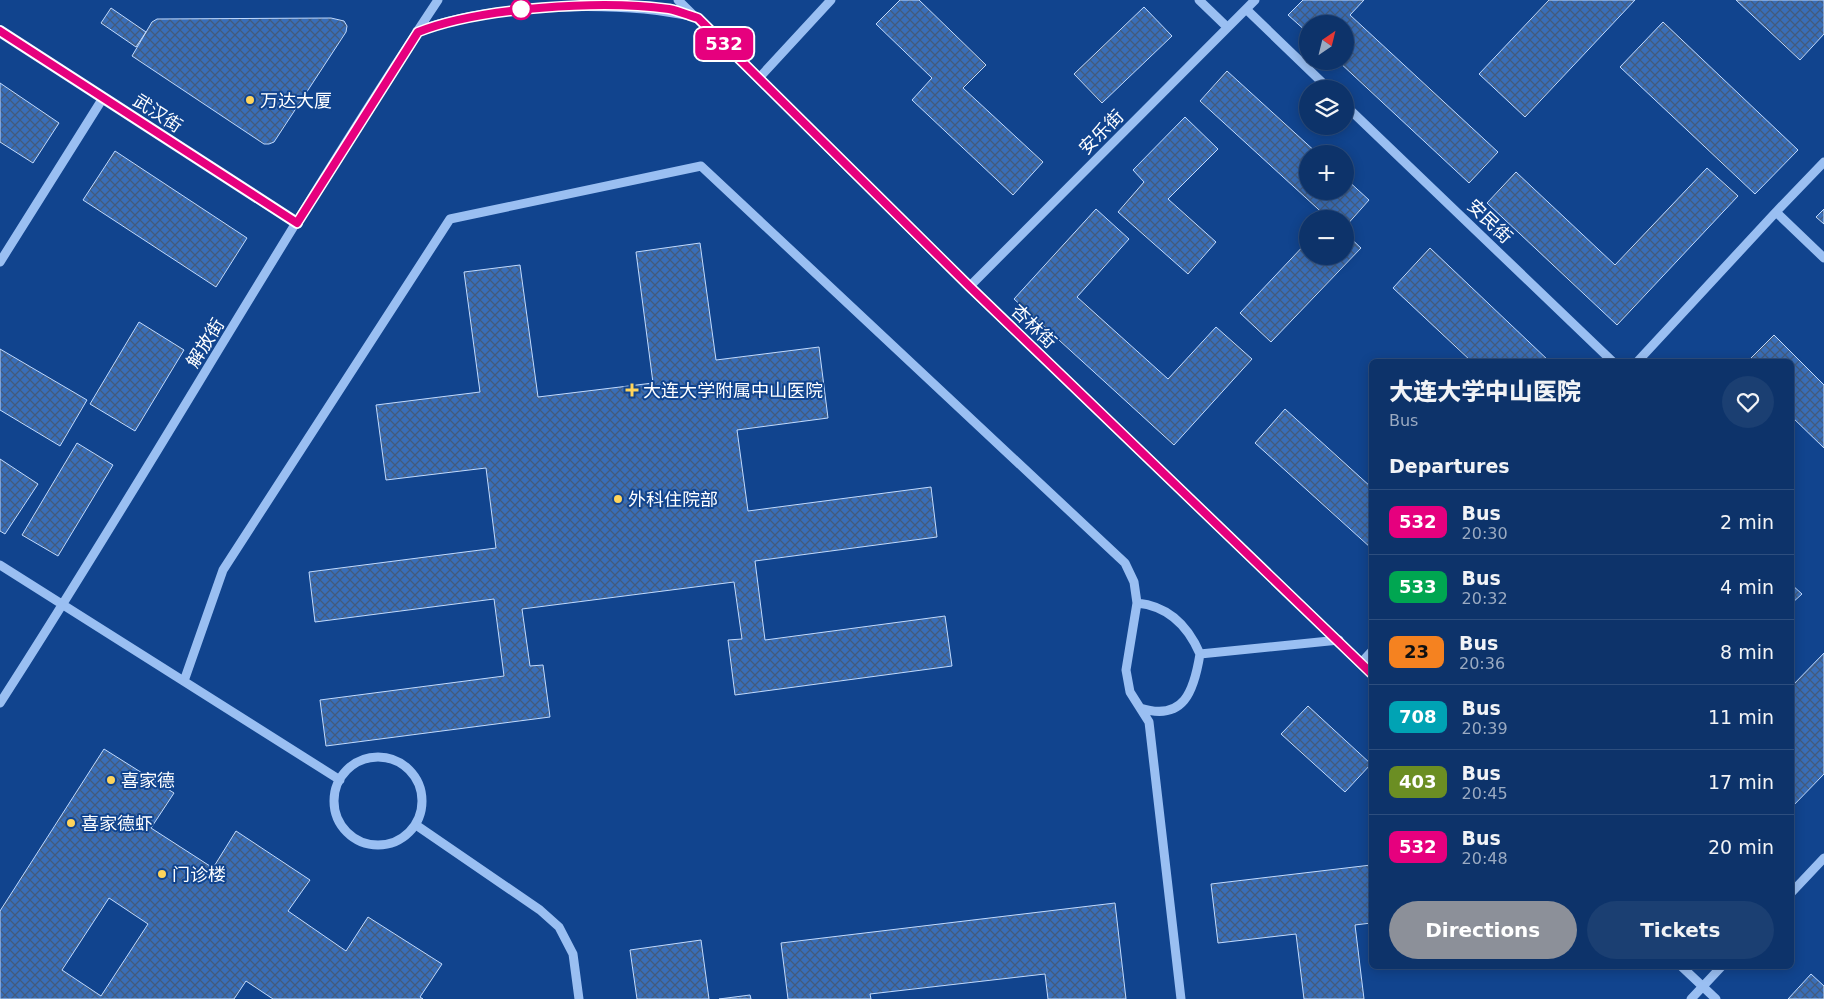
<!DOCTYPE html>
<meta charset="utf-8">
<style>
:root{--surface:#0d336a;--page:#1b3f72;--text:#f1f3f6;--muted:#9aaac1;--line:#2d4e7e;--accent:#8c9099}
body{margin:0;font-family:"DejaVu Sans","Noto Sans SC",sans-serif;background:var(--page);color:var(--text);height:100vh;display:flex;flex-direction:column;font-size:19px;white-space:nowrap}
*{box-sizing:border-box;margin:0}
p{font-size:16px;color:var(--muted)}
.icon{flex:none;width:28px;height:28px;fill:none;stroke:currentColor;stroke-width:2;stroke-linecap:round;stroke-linejoin:round}
.map{position:relative;flex:1;overflow:hidden}
.drawer{position:absolute;left:1369px;top:359px;width:425px;height:610px;display:flex;flex-direction:column;background:var(--surface);border-radius:8px;box-shadow:0 2px 12px #0003,0 0 0 1px var(--line)}
.drawer>*{flex:none}
.badge{padding:0 10px;border-radius:8px;font-size:18px;line-height:32px}
.needle{width:32px;rotate:35deg}
.controls{position:absolute;left:1299px;top:15px;display:grid;gap:10px}
.controls a{display:grid;place-items:center;width:55px;height:55px;border-radius:50%;background:var(--surface);box-shadow:0 2px 12px #0003,0 0 0 1px var(--line);font-size:25px}
.map>.badge{position:absolute;translate:-50% -50%;box-shadow:0 0 0 2px #fff}
h2{padding:0 20px;font-size:19px;line-height:45px}
.round{display:grid;place-items:center;flex:none;width:52px;height:52px;border-radius:26px;background:var(--page)}
.summary{display:flex;align-items:center;justify-content:space-between;height:85px;padding:0 20px}
h1{font-size:24px;font-weight:800;line-height:38px}
.button{display:flex;gap:10px;margin-top:auto;padding:10px 20px}
.button a{flex:1;height:58px;border-radius:30px;background:var(--accent);color:#fff;font-size:20px;font-weight:800;line-height:58px;text-align:center}
.button a+a{background:var(--page);color:var(--text)}
ul{padding:0;list-style:none}
li{display:flex;align-items:center;gap:15px;height:65px;padding:0 20px;border-top:1px solid var(--line)}
li div{flex:1}
li b{display:block;font-size:19px}
li em{font-style:normal}
li .badge{min-width:55px;font-weight:700;text-align:center}
.map>svg:first-child{display:block}
.building{fill:url(#building-cross-hatch);stroke:#c1dafd;fill-rule:evenodd}
.lines{fill:none;stroke-linecap:round;stroke-linejoin:round}
.minor{stroke:#9abff2;stroke-width:9}
.major{stroke:#e5eeff;stroke-width:12}
.line-casing{stroke:#fff;stroke-width:11}
.line{stroke:#e6007e;stroke-width:8}
.stop-dot{fill:#fff;stroke:#e6007e;stroke-width:2.5}
.poi-dot{fill:#ffd45b;stroke:#11448e;stroke-width:2}
.labels{text-anchor:middle;dominant-baseline:central;stroke-width:4;stroke-linejoin:round;paint-order:stroke}
.poi-label{font-size:18px;fill:#fff;stroke:#11448e;text-anchor:start}
.street-label{font-size:18px;fill:#fff;stroke:#11448e}
</style>
<div class="map">
<svg width="1824" height="999" viewBox="0 0 1824 999">
<defs>
<pattern id="building-cross-hatch" width="8" height="8" patternUnits="userSpaceOnUse" patternTransform="scale(1.25)"><rect width="8" height="8" fill="#396eb8"/><path d="M0 0l8 8M0 8l8-8" fill="none" stroke="#435b7d"/></pattern>
</defs>
<rect width="100%" height="100%" fill="#11448e"/>
<path class="building" d="M900 0H919L986 65 963 88 1043 162 1013 195 912 100 932 78 876 24Z
M1303 0H1364L1350 15 1498 152 1469 183 1338 61H1345V24H1308V33L1288 15Z
M1549 0H1635L1525 117 1479 74Z
M1736 0H1824V34L1800 60Z
M1144 7 1172 36 1102 103 1074 74Z
M111 8 146 32 136 47 101 23Z
M331 18 344 21 347 26 346 32 274 142 269 144H264L132 56 152 22 157 19Z
M1663 22 1798 150 1755 194 1620 67Z
M1227 71 1318 154H1308V191H1345V178L1369 200 1345 227V219H1329L1200 101Z
M0 83 59 123 33 163 0 142Z
M1185 117 1218 149 1168 199 1216 242 1188 274 1118 212 1144 182 1133 170Z
M115 151 247 238 216 287 83 200Z
M1707 168 1738 196 1617 325 1487 203 1516 172 1615 265Z
M1096 209 1129 239 1077 297 1168 379 1216 327 1252 359 1174 445 1014 299Z
M1824 209V224L1816 217Z
M1345 233 1361 248 1271 342 1240 313 1308 241V256H1345Z
M700 243 716 360 819 347 828 418 737 430 748 511 931 487 937 537 755 561 765 640 945 616 952 666 735 695 728 640 742 639 734 582 522 609 530 666 543 665 550 717 326 746 320 700 504 676 494 599 315 622 309 572 496 548 486 468 386 480 376 405 480 392 464 272 520 265 538 397 653 383 636 252Z
M1430 248 1549 361H1471L1393 288Z
M139 322 184 350 135 431 90 404Z
M1774 335 1824 385V448L1791 416V361H1748Z
M0 349 87 400 60 446 0 410Z
M1285 409 1371 487V548L1255 443Z
M77 443 113 465 58 556 22 535Z
M0 459 38 484 5 534 0 531Z
M1791 584 1802 594 1791 604Z
M1824 653V774L1791 808V687Z
M1308 706 1371 764 1345 792 1281 734Z
M104 749 174 793 151 828 213 868 236 831 310 880 288 911 346 951 368 917 442 964 420 997 423 999H273L246 981 234 999H0V911ZM109 898 148 924 101 996 62 970Z
M1371 865V923L1355 925 1364 999H1304L1296 934 1218 943 1211 884Z
M1115 903 1126 999H1048L1045 974 870 994 871 999H788L781 943Z
M701 940 709 999H637L630 950Z
M1811 974 1824 986V999H1788Z
M750 995 751 999H719Z"/>
<g class="lines">
<path class="minor" d="M678 0 969 287 1371 673
M1199 0 1227 27
M1246 9 1329 89
M417 31C493 3 618 0 695 17
M759 78 831 0
M1345 105 1612 361
M1776 212 1824 162
M0 262 103 98
M969 287 1255 0
M1638 361 1776 212 1824 258
M0 565 340 780
M1137 603C1169 606 1188 626 1200 654 1194 691 1184 722 1140 708
M1200 654 1339 640
M1361 663 1371 652
M184 681 223 570 450 219 701 166 1125 563 1134 582 1137 603 1126 670 1130 692 1149 722 1181 999
M0 703C150 471 285 230 438 0
M334 801a44 44 0 1 1 88 0a44 44 0 1 1-88 0Z
M416 825 540 910 559 927 573 954 579 999
M1791 893 1824 858
M1681 966 1716 999
M1691 999 1722 966"/>
<path class="major" d="M0 31 297 223"/>
</g>
<g class="lines">
<defs>
<path id="line" d="M0 31 297 223 418 32C481 7 602 0 669 9 679 11 688 15 698 18L970 287 1371 673"/>
</defs>
<use href="#line" class="line-casing"/>
<use href="#line" class="line"/>
</g>
<circle class="stop-dot" cx="521" cy="9" r="10"/>
<g class="poi-dot">
<circle cx="250" cy="100" r="5"/>
<path d="M629.5 382.5h5v5h5v5h-5v5h-5v-5h-5v-5h5z"/>
<circle cx="618" cy="499" r="5"/>
<circle cx="111" cy="780" r="5"/>
<circle cx="71" cy="823" r="5"/>
<circle cx="162" cy="874" r="5"/>
</g>
<g class="labels">
<g class="poi-label">
<text x="260" y="100">万达大厦</text>
<text x="643" y="390">大连大学附属中山医院</text>
<text x="628" y="499">外科住院部</text>
<text x="121" y="780">喜家德</text>
<text x="81" y="823">喜家德虾</text>
<text x="172" y="874">门诊楼</text>
</g>
<g class="street-label">
<text transform="translate(158 113) rotate(33)">武汉街</text>
<text transform="translate(1101 132) rotate(-45)">安乐街</text>
<text transform="translate(1490 221) rotate(44)">安民街</text>
<text transform="translate(1034 326) rotate(44)">杏林街</text>
<text transform="translate(205 343) rotate(-58)">解放街</text>
</g>
</g>
</svg>
<div class="controls">
<a><svg class="needle" viewBox="-14 -14 28 28"><path d="M0-13l5 13h-10z" fill="#e53935"/><path d="M0 13l5-13h-10z" fill="#9aaac1"/></svg></a>
<a><svg class="icon" aria-label="layers" viewBox="0 0 24 24"><path d="M12 4l9 5-9 5-9-5zM3 14l9 5 9-5"/></svg></a>
<a>+</a>
<a>−</a>
</div>
<b class="badge" style="left:724px;top:44px;background:#e6007e;color:#fff">532</b>
<section class="drawer">
<div class="summary"><div><h1>大连大学中山医院</h1><p>Bus</p></div><a class="round"><svg class="icon" aria-label="heart" viewBox="0 0 24 24"><path d="M12 20l-8-8c-3-5 5-10 8-4 3-6 11-1 8 4z"/></svg></a></div>
<h2>Departures</h2>
<ul>
<li><span class="badge" style="background:#e6007e;color:#fff">532</span><div><b>Bus</b><p>20:30</p></div><em>2 min</em></li>
<li><span class="badge" style="background:#00a651;color:#fff">533</span><div><b>Bus</b><p>20:32</p></div><em>4 min</em></li>
<li><span class="badge" style="background:#f58220;color:#111">23</span><div><b>Bus</b><p>20:36</p></div><em>8 min</em></li>
<li><span class="badge" style="background:#00a3b4;color:#fff">708</span><div><b>Bus</b><p>20:39</p></div><em>11 min</em></li>
<li><span class="badge" style="background:#6b8e23;color:#fff">403</span><div><b>Bus</b><p>20:45</p></div><em>17 min</em></li>
<li><span class="badge" style="background:#e6007e;color:#fff">532</span><div><b>Bus</b><p>20:48</p></div><em>20 min</em></li>
</ul>
<div class="button"><a>Directions</a><a>Tickets</a></div>
</section>
</div>
